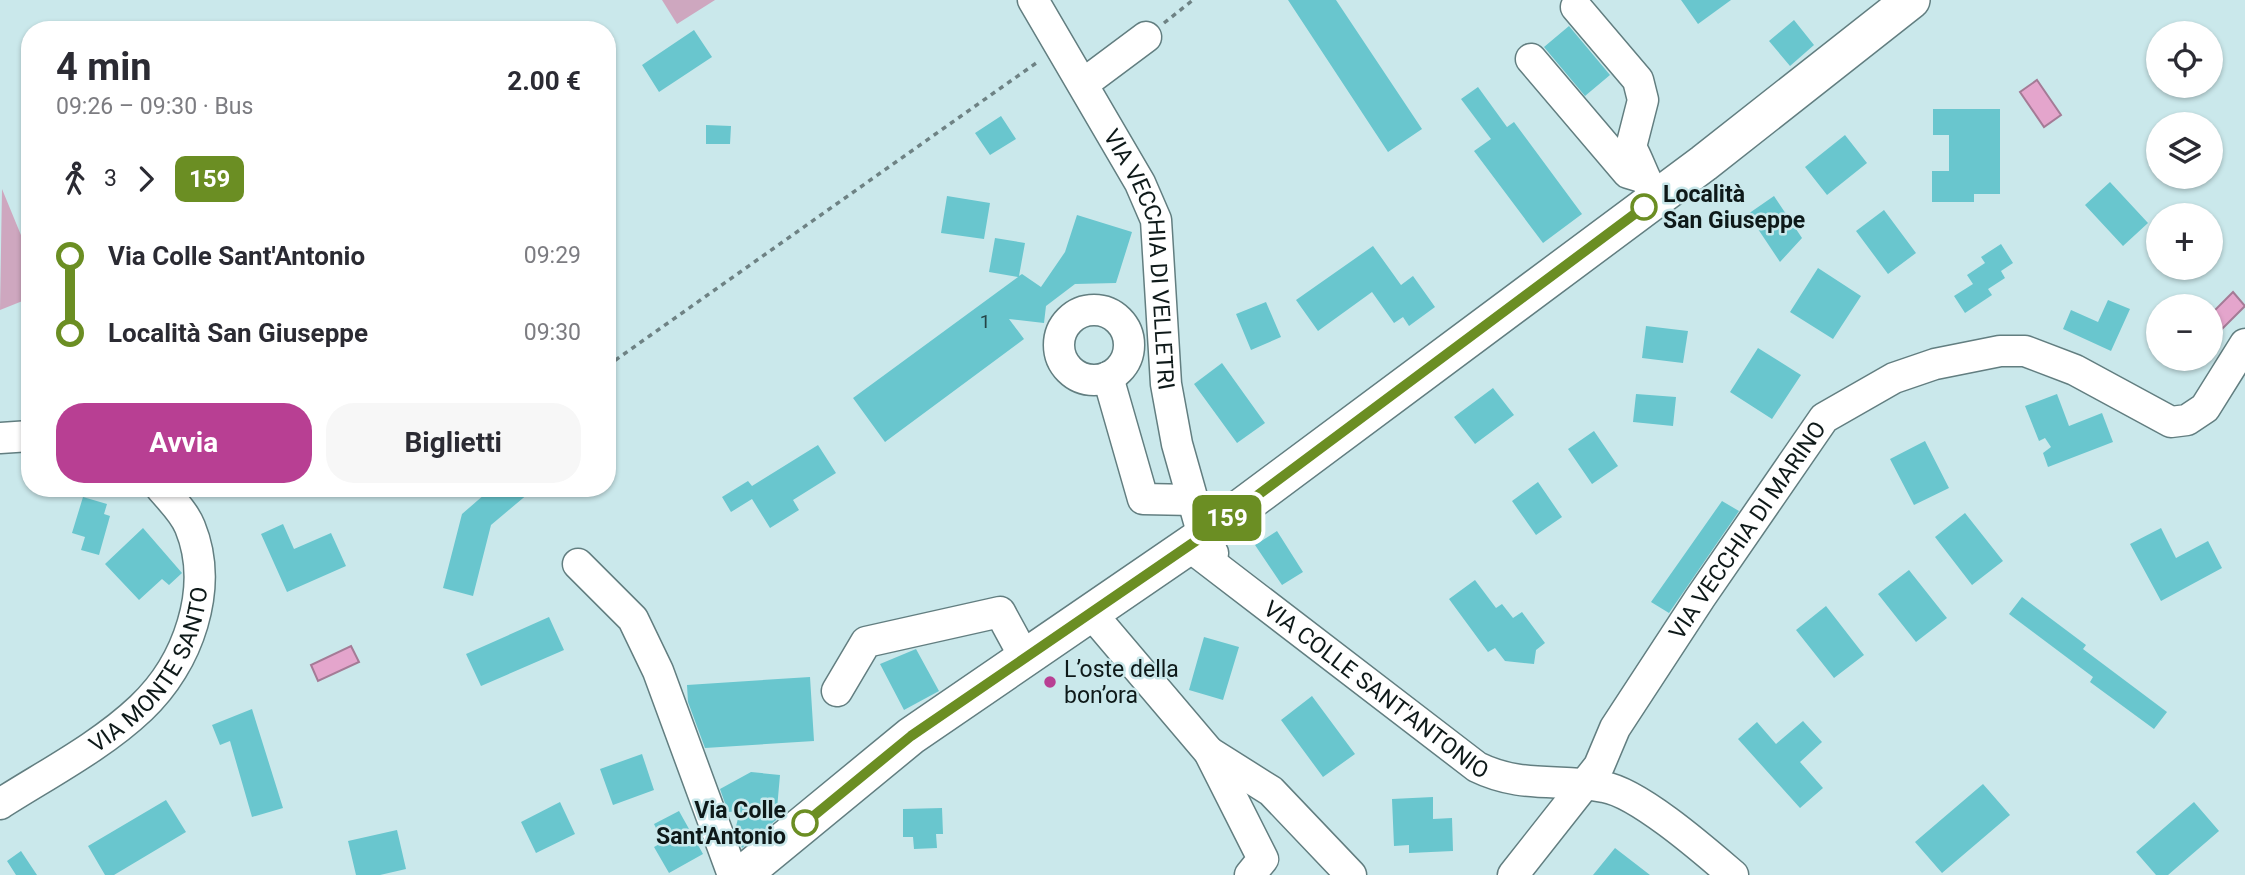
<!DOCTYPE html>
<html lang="it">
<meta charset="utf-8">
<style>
:root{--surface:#fff;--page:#f7f7f7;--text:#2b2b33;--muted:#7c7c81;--accent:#b83f93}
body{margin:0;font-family:Roboto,sans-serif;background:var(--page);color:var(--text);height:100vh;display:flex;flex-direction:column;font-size:26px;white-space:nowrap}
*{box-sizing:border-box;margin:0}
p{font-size:23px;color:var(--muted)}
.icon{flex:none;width:38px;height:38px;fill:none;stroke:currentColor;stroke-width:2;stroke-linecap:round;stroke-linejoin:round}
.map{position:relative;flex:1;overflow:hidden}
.side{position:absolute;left:21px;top:21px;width:595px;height:476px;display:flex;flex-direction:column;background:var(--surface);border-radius:28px;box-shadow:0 2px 5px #0004}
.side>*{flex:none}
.badge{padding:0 14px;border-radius:10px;font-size:24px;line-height:46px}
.controls{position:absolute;left:2146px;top:21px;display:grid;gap:14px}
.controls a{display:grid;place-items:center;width:77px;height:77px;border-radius:50%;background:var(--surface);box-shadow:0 2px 5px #0004;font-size:35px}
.map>.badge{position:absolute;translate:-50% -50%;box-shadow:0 0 0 4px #fff}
.legs{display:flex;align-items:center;gap:10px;height:77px;padding:0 35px;font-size:23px}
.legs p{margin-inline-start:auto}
.summary{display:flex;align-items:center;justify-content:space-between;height:119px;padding:0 35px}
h1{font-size:38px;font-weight:700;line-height:52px}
.primary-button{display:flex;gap:14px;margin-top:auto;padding:14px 35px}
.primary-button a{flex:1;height:80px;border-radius:28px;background:var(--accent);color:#fff;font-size:28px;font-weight:700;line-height:80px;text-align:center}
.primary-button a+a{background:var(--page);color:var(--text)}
ul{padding:0 35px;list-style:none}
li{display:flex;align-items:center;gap:24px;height:77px;font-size:26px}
li i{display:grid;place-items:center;width:10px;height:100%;margin:0 9px;background:currentColor}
li i::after{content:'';width:18px;height:18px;margin:-9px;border:5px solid;border-radius:50%;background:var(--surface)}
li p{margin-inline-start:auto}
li:first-child i{background:linear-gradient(#0000 50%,currentColor 0)}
li:last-child i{background:linear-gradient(currentColor 50%,#0000 0)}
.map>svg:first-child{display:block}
.green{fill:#cea7bf}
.water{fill:#e4a5cc;stroke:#a47b96;stroke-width:2}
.building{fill:#69c6ce}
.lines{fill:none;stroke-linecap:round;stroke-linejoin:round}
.minor-casing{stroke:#627e80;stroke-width:33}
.major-casing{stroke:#627e80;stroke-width:40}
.path{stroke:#6e8284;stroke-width:3.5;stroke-dasharray:5 5;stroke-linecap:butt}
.minor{stroke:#fff;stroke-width:30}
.major{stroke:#fff;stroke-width:37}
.line-1-casing{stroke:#fff;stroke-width:16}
.line-1{stroke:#6b8e23;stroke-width:10}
.stop-1-dot{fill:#fff;stroke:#6b8e23;stroke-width:3.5}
.poi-dot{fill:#b83f93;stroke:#cae8eb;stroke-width:2.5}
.labels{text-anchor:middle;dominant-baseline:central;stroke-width:5;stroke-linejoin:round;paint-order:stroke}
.number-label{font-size:19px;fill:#254446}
.stop-label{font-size:23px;font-weight:bold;fill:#0e1919;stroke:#cae8eb;text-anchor:start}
.street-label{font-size:23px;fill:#0e1919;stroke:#cae8eb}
.poi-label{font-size:23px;fill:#0e1919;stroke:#cae8eb;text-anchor:start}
</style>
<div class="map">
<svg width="2245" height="875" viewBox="0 0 2245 875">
<rect width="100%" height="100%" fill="#cae8eb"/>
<path class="green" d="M662 0H715L677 24Z
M2 189 30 257V298L0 310Z"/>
<path class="water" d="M2037 80 2061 115 2044 127 2020 92Z
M2233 292 2245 306 2221 330 2210 315Z
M351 646 359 662 318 681 311 665Z"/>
<path class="building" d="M1288 0H1336L1422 129 1388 152Z
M1681 0H1731L1698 24Z
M1794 20 1814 45 1790 66 1769 41Z
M1569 26 1610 75 1585 96 1544 47Z
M694 30 712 57 659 92 642 65Z
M1478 87 1507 127 1514 122 1582 214 1543 243 1474 151 1491 139 1461 99Z
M1933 109H2000V194H1974V202H1932V171H1949V135H1933Z
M1001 116 1016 139 990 155 975 133Z
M706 125 731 126 730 144H706Z
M1845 135 1867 163 1827 195 1805 167Z
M2110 182 2148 223 2123 246 2085 205Z
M947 196 990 203 984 239 941 233Z
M1774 196 1802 238 1780 262 1748 214Z
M1884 210 1916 253 1888 274 1856 231Z
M1077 215 1132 232 1116 283 1075 284 1046 306 1044 323 1009 319 1024 339 885 442 853 398 1018 277 989 272 995 238 1025 243 1019 276 1022 274 1041 287 1065 252Z
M2001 244 2013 263 2001 271 2005 278 1988 289 1992 295 1965 313 1954 296 1973 284 1967 275 1985 263 1981 257Z
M1373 246 1401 285 1413 276 1435 307 1409 326 1403 317 1394 323 1372 292 1318 331 1296 300Z
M1818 268 1861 296 1833 339 1790 312Z
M2108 300 2130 309 2111 351 2063 329 2071 310 2098 322Z
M1266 302 1281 337 1251 350 1236 314Z
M1646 326 1688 331 1683 363 1642 358Z
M1758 348 1801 375 1772 419 1730 392Z
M1222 363 1265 423 1237 443 1194 384Z
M1493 388 1514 415 1475 444 1454 417Z
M1636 394 1676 397 1673 426 1633 422Z
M2057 394 2069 426 2102 413 2113 442 2048 467 2043 453 2051 447 2045 438 2039 441 2025 406Z
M1594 431 1618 466 1592 484 1568 449Z
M1925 441 1949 488 1914 505 1890 459Z
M818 445 836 473 793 500 799 510 770 528 752 499 731 512 722 497 748 481 752 486Z
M1538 482 1562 517 1536 535 1512 501Z
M492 488H535L491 525 473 596 443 588 462 514Z
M83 497 107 504 104 514 110 516 99 555 81 550 85 537 72 533Z
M1722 501 1739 511 1669 613 1651 602Z
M1965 513 2003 561 1972 585 1935 537Z
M283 524 294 549 331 533 346 566 287 592 261 534Z
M143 528 182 573 169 585 162 579 139 600 105 564Z
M2161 528 2176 558 2208 541 2222 568 2161 601 2130 544Z
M1277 531 1303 572 1282 585 1255 545Z
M1909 570 1947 618 1916 642 1878 594Z
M1475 580 1496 608 1502 604 1513 618 1522 612 1545 643 1536 650 1534 664 1505 661 1495 648 1488 652 1449 599Z
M2022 597 2086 645 2083 649 2167 712 2154 729 2090 682 2093 677 2009 614Z
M1826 606 1864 655 1834 678 1796 630Z
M549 617 564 650 481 686 466 654Z
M1204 637 1239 647 1223 700 1189 690Z
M916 649 939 691 904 710 880 664Z
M810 677 814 741 705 748 688 702 687 685Z
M1312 696 1355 754 1323 777 1281 720Z
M252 709 283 808 252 817 230 741 220 745 212 725Z
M1803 721 1822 742 1800 762 1823 788 1800 808 1738 739 1757 722 1776 744Z
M642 754 654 790 613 805 600 769Z
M751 772 780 775 776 820 742 848 735 830 740 811 728 812 720 789Z
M1983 784 2010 815 1942 873 1915 842Z
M1433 797V819L1452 818 1453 851 1409 853V845L1394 846 1392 799Z
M166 800 186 832 114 875H105L88 846Z
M560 802 575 834 536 853 521 822Z
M2194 802 2219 831 2168 875H2156L2136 852Z
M942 808 943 834H936L937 848 914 849 913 837H903V809Z
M679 811 703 854 669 873 654 847 663 842 654 824Z
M397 830 406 869 380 875H356L348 841Z
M1615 848 1650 875H1593Z
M21 851 37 875H16L7 861Z"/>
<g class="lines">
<defs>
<g id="minor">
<path id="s1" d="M1033 0 1140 183 1156 220 1166 384 1177 444 1203 536 1213 553"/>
<path d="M1576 7 1638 80 1643 100 1631 147C1641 165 1644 181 1656 197"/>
<path d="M1531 59 1628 173 1638 176"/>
<path d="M1083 84 1146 37"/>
<circle cx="1094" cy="345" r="35"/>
<path d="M1108 377 1143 499 1193 500"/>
<path d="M0 438 30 436"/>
<path id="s2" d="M1189 546 1477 767C1522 789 1559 778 1604 787 1639 793 1705 851 1733 875"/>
<path d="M578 564 633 619 658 671 733 875"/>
<path d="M1091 613 1209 752 1263 859 1250 875"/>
<path d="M837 691 866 642 1000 612 1025 658"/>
<path d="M1209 752 1271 791 1351 875"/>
<path id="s3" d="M0 804C47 774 101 746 141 708 188 664 215 588 190 527 184 512 171 500 161 488"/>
<path id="s4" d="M1513 875 1599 766 1615 728 1700 598 1824 418 1894 378 1935 364 2000 351H2025L2075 370 2171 422 2187 420 2205 408 2245 344"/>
</g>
<path id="major" d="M742 875 911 736 1203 536 1704 163 1911 0"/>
</defs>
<use href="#minor" class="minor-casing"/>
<use href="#major" class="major-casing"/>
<path class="path" d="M1164 23 1193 0
M607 366 1039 61"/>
<use href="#minor" class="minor"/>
<use href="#major" class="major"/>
</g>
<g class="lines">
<defs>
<path id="line-1" d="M805 823 911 736 1203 536 1644 207"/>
</defs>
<use href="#line-1" class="line-1-casing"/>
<use href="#line-1" class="line-1"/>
</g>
<g class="stop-1-dot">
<circle cx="1644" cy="207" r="12"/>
<circle cx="805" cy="823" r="12"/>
</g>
<circle class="poi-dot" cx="1050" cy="682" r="7"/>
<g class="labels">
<g class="number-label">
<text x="985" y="321">1</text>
</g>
<g class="stop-label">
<text x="1663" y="194">Località<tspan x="1663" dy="26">San Giuseppe</tspan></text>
<text x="786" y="810" text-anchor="end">Via Colle<tspan x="786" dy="26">Sant'Antonio</tspan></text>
</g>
<g class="street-label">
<text stroke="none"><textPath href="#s1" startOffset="287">VIA VECCHIA DI VELLETRI</textPath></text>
<text stroke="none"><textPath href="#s4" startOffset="418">VIA VECCHIA DI MARINO</textPath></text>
<text stroke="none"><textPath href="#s3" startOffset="208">VIA MONTE SANTO</textPath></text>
<text stroke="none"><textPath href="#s2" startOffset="236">VIA COLLE SANT'ANTONIO</textPath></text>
</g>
<g class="poi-label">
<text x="1064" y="669">L’oste della<tspan x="1064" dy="26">bon’ora</tspan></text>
</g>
</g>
</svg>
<div class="controls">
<a><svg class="icon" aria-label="locate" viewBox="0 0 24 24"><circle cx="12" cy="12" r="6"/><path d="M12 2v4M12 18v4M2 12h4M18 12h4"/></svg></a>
<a><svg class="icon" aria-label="layers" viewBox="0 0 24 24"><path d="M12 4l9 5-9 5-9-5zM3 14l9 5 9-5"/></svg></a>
<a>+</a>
<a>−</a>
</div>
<b class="badge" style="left:1227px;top:518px;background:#6b8e23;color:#fff">159</b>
<section class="side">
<div class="summary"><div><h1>4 min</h1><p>09:26 – 09:30 · Bus</p></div><b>2.00 €</b></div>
<div class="legs"><svg class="icon" aria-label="walk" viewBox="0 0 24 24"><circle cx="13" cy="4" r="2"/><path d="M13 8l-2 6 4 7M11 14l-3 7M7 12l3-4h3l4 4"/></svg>3<svg class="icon" aria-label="forward" viewBox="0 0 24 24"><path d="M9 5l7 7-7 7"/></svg><b class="badge" style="background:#6b8e23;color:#fff">159</b></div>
<ul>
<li><i style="color:#6b8e23"></i><b>Via Colle Sant'Antonio</b><p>09:29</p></li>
<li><i style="color:#6b8e23"></i><b>Località San Giuseppe</b><p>09:30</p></li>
</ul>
<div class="primary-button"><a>Avvia</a><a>Biglietti</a></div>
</section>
</div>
